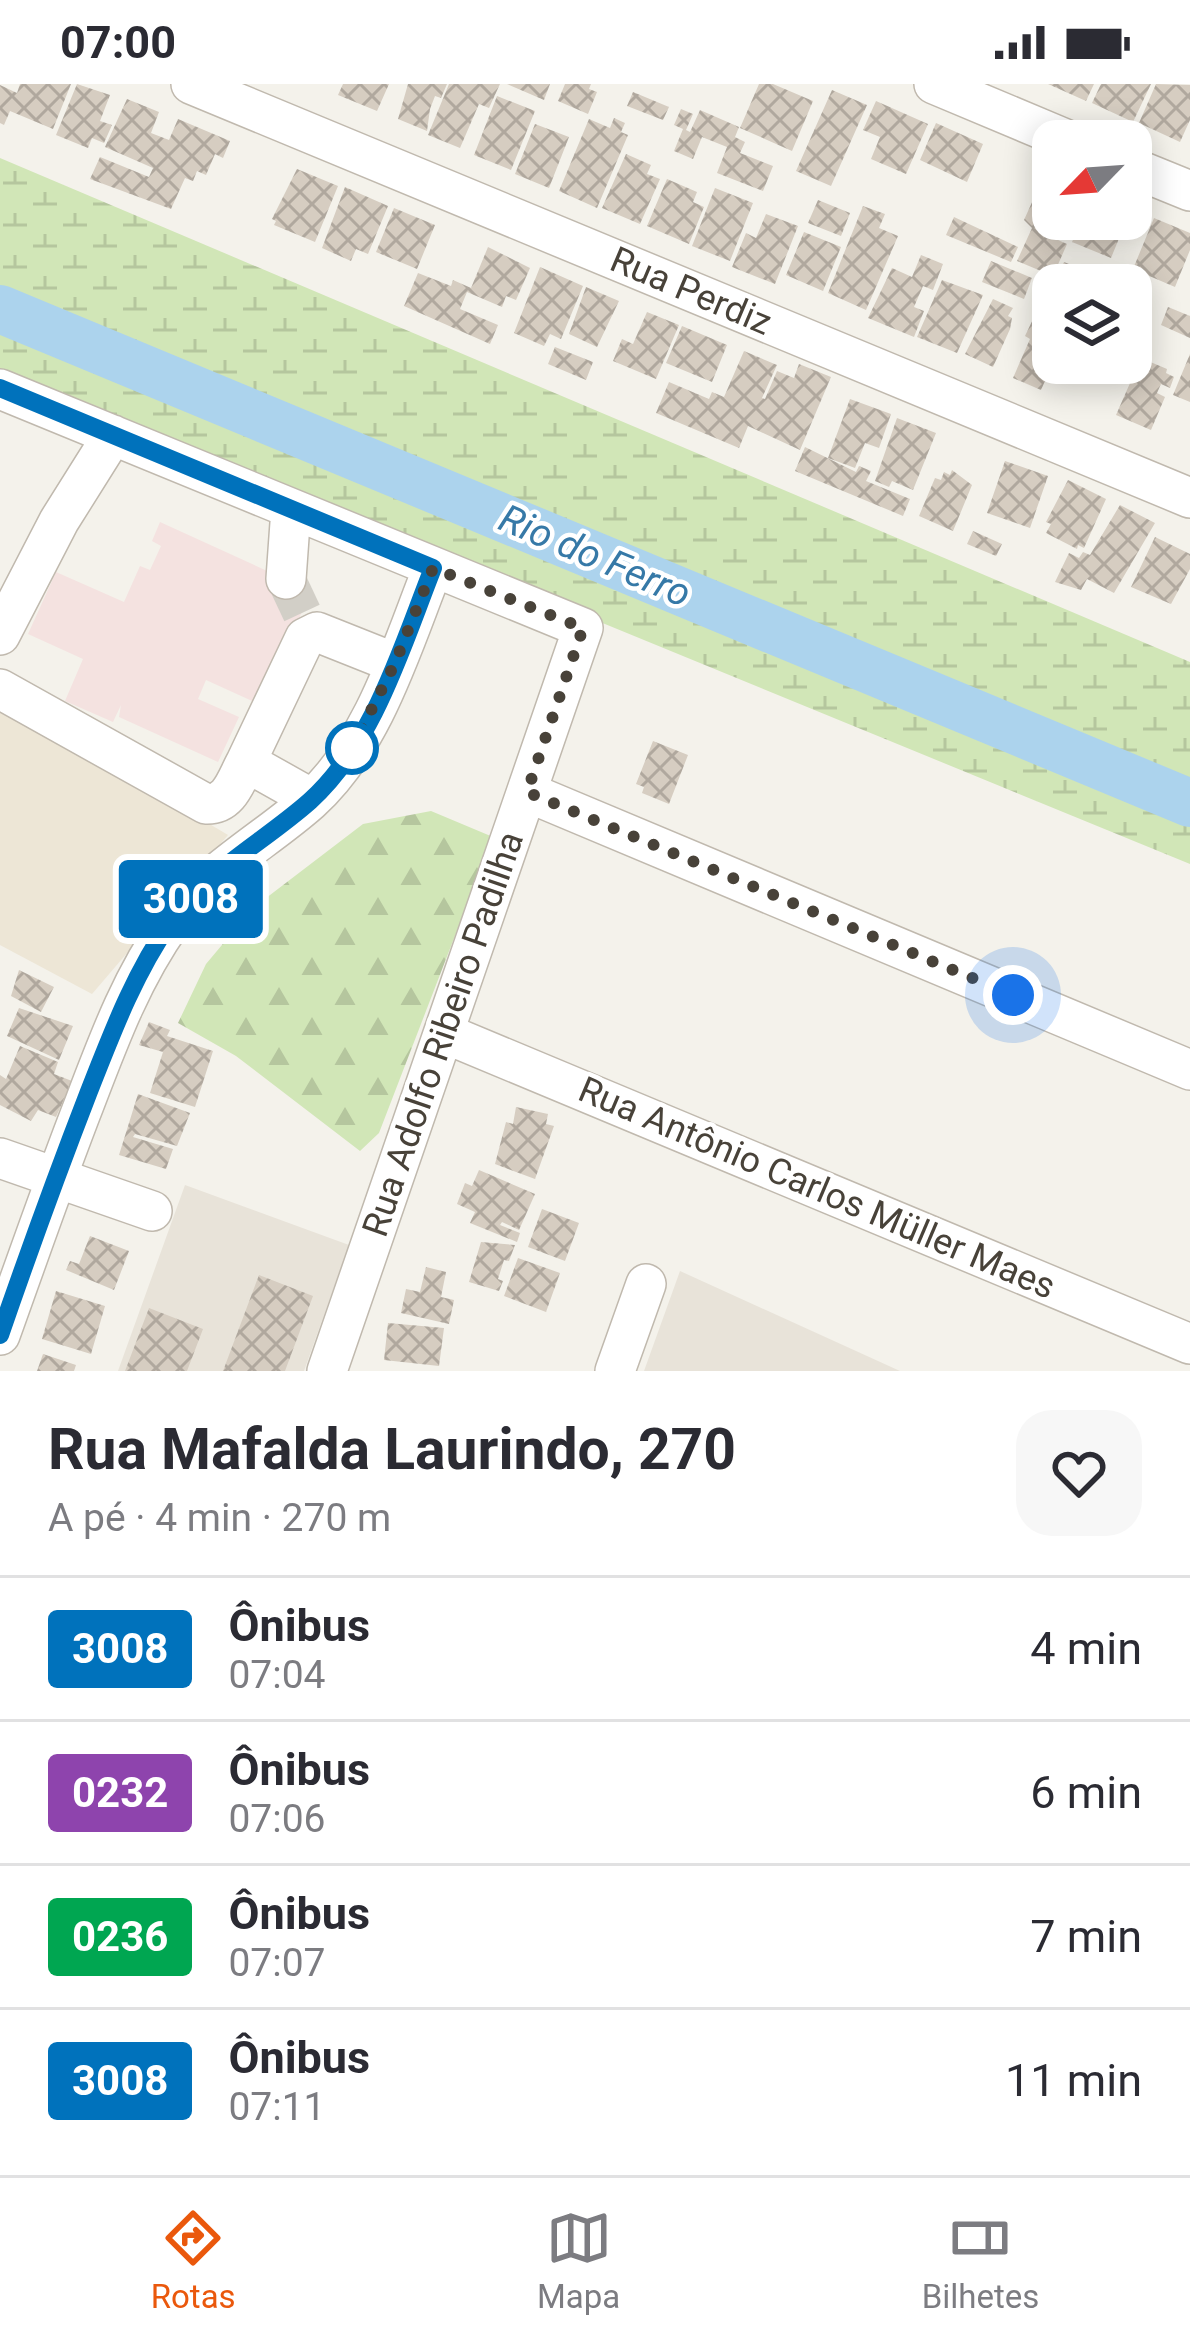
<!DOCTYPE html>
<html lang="pt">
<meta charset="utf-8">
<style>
:root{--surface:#fff;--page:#f7f7f7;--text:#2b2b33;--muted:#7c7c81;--line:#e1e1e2;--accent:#ea580c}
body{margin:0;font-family:Roboto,sans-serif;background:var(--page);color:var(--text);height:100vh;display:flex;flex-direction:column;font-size:45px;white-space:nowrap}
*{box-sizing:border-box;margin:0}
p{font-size:39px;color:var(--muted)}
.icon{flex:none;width:66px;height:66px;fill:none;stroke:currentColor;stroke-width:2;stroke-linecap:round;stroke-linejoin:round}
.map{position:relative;height:1287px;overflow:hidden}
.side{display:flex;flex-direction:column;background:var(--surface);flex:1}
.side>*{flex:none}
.badge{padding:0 24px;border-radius:9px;font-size:42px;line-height:78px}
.needle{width:78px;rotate:245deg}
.buttons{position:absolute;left:1032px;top:36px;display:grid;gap:24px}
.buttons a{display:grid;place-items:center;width:120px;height:120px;border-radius:24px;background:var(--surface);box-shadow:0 6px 30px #0003;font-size:60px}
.you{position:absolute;width:60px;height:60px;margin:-30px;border:9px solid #fff;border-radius:50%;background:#1a73e8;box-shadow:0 0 0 18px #1a73e833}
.map>.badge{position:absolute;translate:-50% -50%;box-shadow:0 0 0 6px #fff}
.round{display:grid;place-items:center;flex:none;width:126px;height:126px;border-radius:36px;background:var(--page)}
.overview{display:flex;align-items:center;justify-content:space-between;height:204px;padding:0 48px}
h1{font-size:57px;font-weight:700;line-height:90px}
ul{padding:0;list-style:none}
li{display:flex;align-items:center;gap:36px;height:144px;padding:0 48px;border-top:3px solid var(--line)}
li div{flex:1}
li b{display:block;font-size:45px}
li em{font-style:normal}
li .badge{min-width:132px;font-weight:700;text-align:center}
.status{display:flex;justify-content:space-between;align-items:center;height:84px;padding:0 60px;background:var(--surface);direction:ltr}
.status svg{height:33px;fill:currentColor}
.dock{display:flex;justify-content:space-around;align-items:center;height:168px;border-top:3px solid var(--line);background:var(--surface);font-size:33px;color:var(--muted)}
.dock a{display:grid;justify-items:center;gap:6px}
.dock .selected{color:var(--accent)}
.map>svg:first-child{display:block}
.residential{fill:#e8e3d9}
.education{fill:#ede6d6}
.medical{fill:#f4e2e0}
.forest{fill:url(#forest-firs)}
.wetland{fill:url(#wetland-marsh)}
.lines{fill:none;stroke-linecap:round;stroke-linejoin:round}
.river{stroke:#acd3ed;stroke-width:48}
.building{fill:url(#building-cross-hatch)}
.minor-tunnel{stroke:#d2cfc7;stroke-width:39;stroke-dasharray:39 20;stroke-linecap:butt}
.minor-casing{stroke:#c0b9ae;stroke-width:42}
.minor{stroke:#fff;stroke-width:39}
.line-casing{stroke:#fff;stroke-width:27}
.line{stroke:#0072bc;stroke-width:18}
.walk{stroke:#484239;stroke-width:12;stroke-dasharray:0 21.6}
.stop-dot{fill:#fff;stroke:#0072bc;stroke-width:6}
.labels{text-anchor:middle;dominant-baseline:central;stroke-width:9;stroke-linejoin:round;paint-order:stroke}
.street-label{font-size:36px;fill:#484239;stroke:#fff}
.water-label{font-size:39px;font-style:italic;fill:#3679a7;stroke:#fff}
</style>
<div class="status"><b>07:00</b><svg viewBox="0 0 49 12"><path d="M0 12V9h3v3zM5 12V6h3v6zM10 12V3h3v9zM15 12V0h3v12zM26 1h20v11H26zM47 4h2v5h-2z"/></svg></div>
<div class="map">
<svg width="1190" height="1287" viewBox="0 0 1190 1287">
<defs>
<pattern id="forest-firs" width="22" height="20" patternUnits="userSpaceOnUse" patternTransform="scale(3)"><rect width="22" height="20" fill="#d1e6b7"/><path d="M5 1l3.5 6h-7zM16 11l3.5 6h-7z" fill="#b5c69e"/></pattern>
<pattern id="wetland-marsh" width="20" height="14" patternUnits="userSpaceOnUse" patternTransform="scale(3)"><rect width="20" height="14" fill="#d1e6b7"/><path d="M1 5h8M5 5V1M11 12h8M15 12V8" fill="none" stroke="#b5c69e"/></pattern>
<pattern id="building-cross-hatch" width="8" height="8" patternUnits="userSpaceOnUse" patternTransform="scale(3)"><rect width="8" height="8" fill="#d6cdc1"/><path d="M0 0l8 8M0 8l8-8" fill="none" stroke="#b0a89e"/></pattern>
</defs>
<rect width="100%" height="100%" fill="#f4f2eb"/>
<path class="residential" d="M185 1101 349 1161 304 1287H118Z
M680 1187 900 1287H644Z"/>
<path class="education" d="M0 615 228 751 92 910 0 861Z"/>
<path class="medical" d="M160 438 311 507 261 621 206 596 198 615 239 633 218 678 119 633 121 621 113 638 65 617 83 575 28 550 56 488 124 518 140 482 150 486 161 462 152 457Z"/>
<path class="forest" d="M431 727 493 753 379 1049 360 1067 236 972 178 939 206 880 253 824 363 740Z"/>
<path class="wetland" d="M0 74 1190 578V780L0 292Z"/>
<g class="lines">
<path class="river" d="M0 225 1190 719"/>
</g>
<path class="building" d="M20 0H71L53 45 10 27 4 41 0 39V1L17 9Z
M77 0 110 11 100 37 112 41 104 59 92 54 88 64 56 51Z
M343 0H389L377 27 338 11Z
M408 0H447L441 14 435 12 430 25 427 47 398 35Z
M449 0H500L489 24 479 20 460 64 428 51Z
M507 0H550L544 16Z
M565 0H591L589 5 597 8 588 30 558 17Z
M759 0H773L813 17 792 67 740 44Z
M1048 0H1094L1086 17Z
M1101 0H1151L1133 38 1092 19Z
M1156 0 1190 1V36L1180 58 1139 39Z
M832 6 867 21 831 102 796 87Z
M633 8 669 23 663 36 627 22Z
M497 12 535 27 511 86 474 71Z
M127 15 159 28 151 49 169 56 178 35 230 57 223 74 215 70 206 91 197 87 193 97 185 94 171 125 90 95 100 73 149 93 153 84 105 63Z
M876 17 928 40 906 90 871 75 880 53 863 46Z
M681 25 693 30 686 46 690 48 700 26 739 43 735 53 745 58 740 69 773 82 763 107 717 89 727 63 702 53 693 75 674 67 683 45 674 41Z
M614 34 625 39 621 48 628 51 597 124 559 107 589 35 610 44Z
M936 39 983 60 967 98 920 76Z
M535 40 569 53 549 104 515 90Z
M626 70 651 81 647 90 660 95 640 140 602 124Z
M297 85 338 102 315 158 274 141 276 137 272 135Z
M1047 85 1053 87V135H1058L1047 151 1067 160 1053 192 1017 177 1032 144 1024 136Z
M667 95 697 108 693 118 704 123 689 160 647 142Z
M345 103 388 122 368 170 356 165 351 177 322 164Z
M715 104 753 119 730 177 692 162Z
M818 116 850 129 841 152 808 139Z
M863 122 885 130 879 144 898 152 866 226 828 209Z
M394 124 435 141 417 185 376 168Z
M766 130 798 142 775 200 732 183 746 149 756 154Z
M954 133 1018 163 1011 178 946 151Z
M1154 134 1190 149V166L1175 203 1133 185Z
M1082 135H1127L1111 174 1072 158Z
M804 148 841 163 823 207 786 191Z
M488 163 530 184 516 216 506 212 502 223 467 208 460 225 498 241 490 260 404 222 418 189 451 202 453 196 471 204Z
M921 171 943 180 933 206 923 202 914 223 924 227 914 253 868 234 892 184 912 193Z
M991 177 1032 194 1024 215 982 198Z
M1064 178 1103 194 1100 201 1056 198Z
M540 183 583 202 561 255 550 250 544 262 514 249Z
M942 196 983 211 957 269 917 253Z
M586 203 619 217 597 263 569 250Z
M993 215 1013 224 1008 232 1012 234 1010 245 993 283 965 270Z
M1168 223 1190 232V254L1161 241Z
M647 228 679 241 656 295 613 277 622 255 633 260Z
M1131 229 1149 237 1140 258 1131 254Z
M1035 231 1053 239V279L1041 306 1013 294 1030 255 1025 252Z
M682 242 727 261 712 298 666 279Z
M555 263 593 278 586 296 548 280Z
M744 267 777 281 762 314 765 315 777 287 794 294 799 280 831 293 800 366 748 342 739 364 656 329 669 298 709 315 712 308 724 313Z
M1190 270V318L1173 311Z
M1141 274 1167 285 1166 289 1174 293 1170 304 1161 300 1157 309 1165 313 1151 346 1116 331Z
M850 315 891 330 879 364 865 359 855 384 828 374Z
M897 334 936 349 913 406 892 397 889 403 875 397Z
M805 363 856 388 859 382 871 387 866 397 910 415 903 432 795 387Z
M1005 377 1048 392 1030 444 987 429Z
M952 386 972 401 953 447 919 432 935 394 941 396 944 388 950 391Z
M1068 396 1106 415 1084 464 1078 461 1077 465 1046 449 1051 440 1046 438Z
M1120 421 1155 439 1114 509 1087 495 1081 506 1055 498 1069 469 1079 474 1083 468 1090 471Z
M973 447 1002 460 996 472 967 460Z
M1155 453 1190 470V485L1171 520 1131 503Z
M653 657 688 671 669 720 642 709 644 703 636 700Z
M19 886 54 903 41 928 11 912Z
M19 924 73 942 59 976 7 952Z
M149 938 170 946 167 952 213 967 195 1023 150 1009 163 968 139 961Z
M20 962 58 978 54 990 72 997 56 1033 38 1026 31 1037 0 1021V991L6 995Z
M138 1010 190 1029 177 1062 135 1050 133 1053 173 1065 166 1085 119 1071Z
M516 1023 548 1030 546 1040 554 1042 535 1095 495 1080 506 1038 513 1040Z
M479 1086 535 1110 519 1146 502 1138 500 1141 520 1149 517 1158 470 1139 475 1128 457 1120 465 1099 472 1102Z
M542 1125 579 1139 565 1177 528 1163Z
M90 1152 129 1167 114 1206 66 1186 70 1177 79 1180Z
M481 1158 515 1161 509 1177 504 1176 498 1195 503 1197 499 1207 469 1198Z
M518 1174 560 1189 546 1228 504 1212Z
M426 1183 446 1188 441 1213 454 1216 449 1240 401 1229 406 1205 420 1208Z
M259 1191 313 1212 285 1287H223Z
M56 1207 105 1222 91 1270 42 1255Z
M149 1224 203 1245 187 1287H125Z
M388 1239 444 1244 439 1282 384 1276Z
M43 1270 76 1281 74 1287H37Z"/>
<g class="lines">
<path class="minor-tunnel" d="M286 495 302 529"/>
<defs>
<path id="minor" d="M191 0 1190 414
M934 0 1070 57
M1131 83 1190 107
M0 305 583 544 327 1287
M286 495 291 425
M0 551 59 437 113 351
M0 605 206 720C230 721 236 696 246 678
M527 708 1190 986
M312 715 246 678 305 554 317 548 395 579
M444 949 1190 1260
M0 1074 152 1127
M0 1251C28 1173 55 1095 85 1018 109 955 132 893 172 837 206 788 265 757 310 717 374 659 402 562 433 484
M615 1287 646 1200"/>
</defs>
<use href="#minor" class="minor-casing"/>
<use href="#minor" class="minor"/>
</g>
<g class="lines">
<defs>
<path id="line" d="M0 304 433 484C402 562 374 659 310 717 265 757 206 788 171 837 134 890 112 949 88 1010 57 1090 28 1170 0 1251"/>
</defs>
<use href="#line" class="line-casing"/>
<use href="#line" class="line"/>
<path class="walk" d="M352 664 395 579 433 484 583 544 527 708 1013 911"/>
</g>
<circle class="stop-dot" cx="352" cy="664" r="24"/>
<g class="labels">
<g class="street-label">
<text transform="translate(691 207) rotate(23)">Rua Perdiz</text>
<text transform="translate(443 950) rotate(-71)">Rua Adolfo Ribeiro Padilha</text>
<text transform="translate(817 1104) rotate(23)">Rua Antônio Carlos Müller Maes</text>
</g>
<g class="water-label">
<text transform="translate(595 472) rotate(23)">Rio do Ferro</text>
</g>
</g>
</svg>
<div class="buttons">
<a><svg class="needle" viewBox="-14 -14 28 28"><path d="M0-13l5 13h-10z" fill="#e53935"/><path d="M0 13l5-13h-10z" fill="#7c7c81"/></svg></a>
<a><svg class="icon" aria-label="layers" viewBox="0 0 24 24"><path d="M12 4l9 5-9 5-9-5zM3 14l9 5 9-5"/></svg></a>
</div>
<div class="you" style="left:1013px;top:911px"></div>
<b class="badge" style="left:191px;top:815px;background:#0072bc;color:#fff">3008</b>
</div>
<section class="side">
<div class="overview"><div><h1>Rua Mafalda Laurindo, 270</h1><p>A pé · 4 min · 270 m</p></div><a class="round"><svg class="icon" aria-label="heart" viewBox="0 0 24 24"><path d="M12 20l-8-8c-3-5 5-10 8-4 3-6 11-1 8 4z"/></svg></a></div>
<ul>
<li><span class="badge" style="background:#0072bc;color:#fff">3008</span><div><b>Ônibus</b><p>07:04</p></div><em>4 min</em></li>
<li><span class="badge" style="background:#8e44ad;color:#fff">0232</span><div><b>Ônibus</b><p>07:06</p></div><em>6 min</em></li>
<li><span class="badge" style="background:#00a651;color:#fff">0236</span><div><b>Ônibus</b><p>07:07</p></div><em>7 min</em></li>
<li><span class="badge" style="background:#0072bc;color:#fff">3008</span><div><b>Ônibus</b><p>07:11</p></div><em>11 min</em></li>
</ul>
</section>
<nav class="dock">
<a class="selected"><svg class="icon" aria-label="directions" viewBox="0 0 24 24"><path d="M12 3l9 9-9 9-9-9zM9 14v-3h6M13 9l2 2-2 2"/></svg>Rotas</a>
<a><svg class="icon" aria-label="map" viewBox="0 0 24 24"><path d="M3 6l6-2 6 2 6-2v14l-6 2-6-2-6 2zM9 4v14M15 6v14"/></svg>Mapa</a>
<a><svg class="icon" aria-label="tickets" viewBox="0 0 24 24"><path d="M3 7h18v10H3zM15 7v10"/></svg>Bilhetes</a>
</nav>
